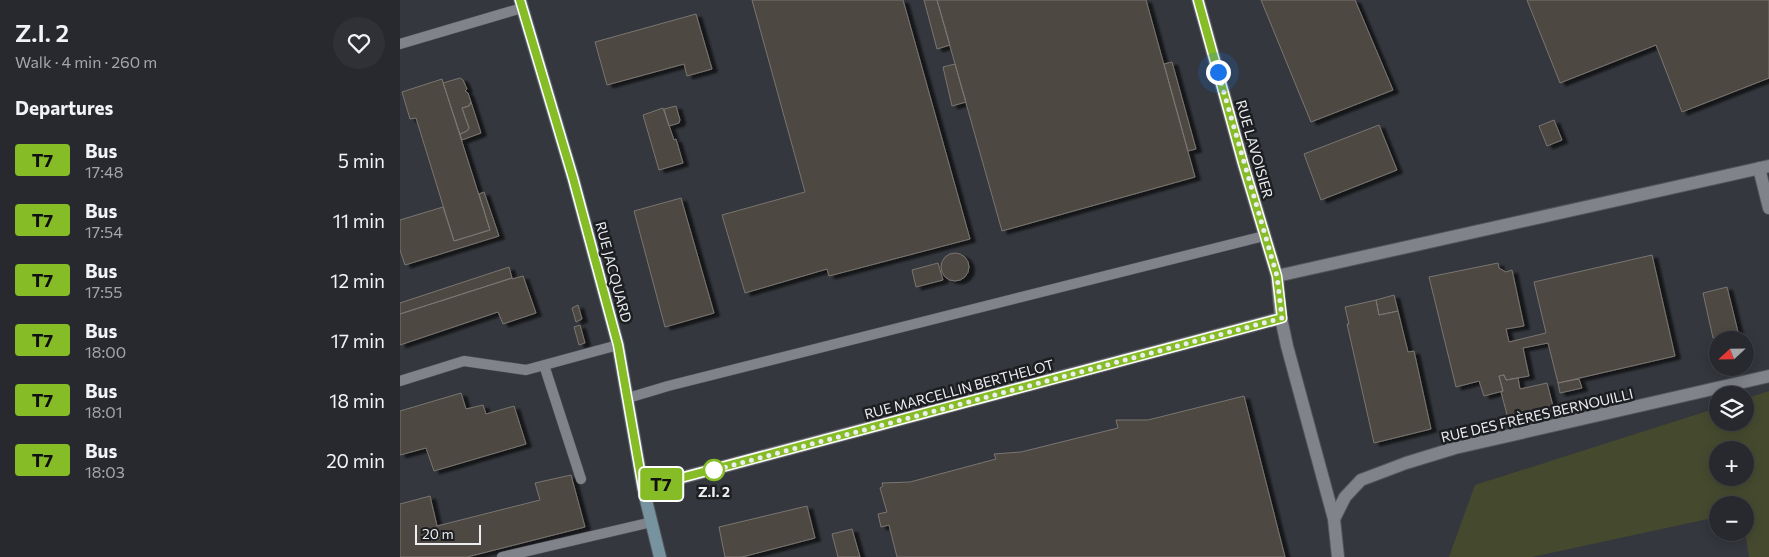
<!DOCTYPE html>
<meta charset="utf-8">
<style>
:root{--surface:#27292e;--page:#2f3136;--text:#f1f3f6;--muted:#a4a6aa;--line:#43454a}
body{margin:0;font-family:Commissioner,sans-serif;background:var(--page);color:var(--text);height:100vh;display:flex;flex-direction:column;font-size:19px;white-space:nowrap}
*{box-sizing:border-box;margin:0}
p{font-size:16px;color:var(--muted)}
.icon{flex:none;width:28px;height:28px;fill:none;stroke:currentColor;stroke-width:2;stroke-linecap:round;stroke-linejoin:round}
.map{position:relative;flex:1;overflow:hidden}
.side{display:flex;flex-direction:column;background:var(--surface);width:400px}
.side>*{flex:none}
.badge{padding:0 10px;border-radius:4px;font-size:18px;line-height:32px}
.needle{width:32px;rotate:248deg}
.fabs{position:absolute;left:1309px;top:331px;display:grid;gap:10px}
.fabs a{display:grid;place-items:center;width:45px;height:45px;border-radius:50%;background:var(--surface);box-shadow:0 2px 12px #0003,0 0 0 1px var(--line);font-size:25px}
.scale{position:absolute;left:15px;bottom:12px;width:66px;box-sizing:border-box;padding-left:5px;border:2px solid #ebedf1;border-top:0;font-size:14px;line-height:18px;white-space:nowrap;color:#ebedf1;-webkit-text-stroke:4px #1d1e21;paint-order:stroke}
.you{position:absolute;width:25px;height:25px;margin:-12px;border:4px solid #fff;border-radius:50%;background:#1a73e8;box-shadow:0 0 0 8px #1a73e833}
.map>.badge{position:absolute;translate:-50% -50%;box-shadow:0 0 0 2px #fff}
h2{padding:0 15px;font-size:19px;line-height:45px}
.round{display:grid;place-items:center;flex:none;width:52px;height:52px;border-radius:26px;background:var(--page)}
.summary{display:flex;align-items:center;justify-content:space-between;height:85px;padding:0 15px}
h1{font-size:24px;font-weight:600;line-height:38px}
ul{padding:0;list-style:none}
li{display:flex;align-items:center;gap:15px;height:60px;padding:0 15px}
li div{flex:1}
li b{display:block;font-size:19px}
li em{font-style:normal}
li .badge{min-width:55px;font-weight:700;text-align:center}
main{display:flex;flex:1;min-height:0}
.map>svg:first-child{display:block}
.green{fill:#454a2f;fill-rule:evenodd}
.building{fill:#4d4843;stroke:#7a7570;filter:url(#shadow)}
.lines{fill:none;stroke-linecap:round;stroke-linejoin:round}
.lane-casing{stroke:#525459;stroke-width:11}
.street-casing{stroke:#525459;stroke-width:14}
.secondary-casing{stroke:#525459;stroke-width:14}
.lane{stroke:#80848a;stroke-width:10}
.street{stroke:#80848a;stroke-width:12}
.secondary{stroke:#76939f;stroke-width:12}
.line-casing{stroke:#fff;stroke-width:11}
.line{stroke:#86bc25;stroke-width:8}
.walk{stroke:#ebedf1;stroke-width:5;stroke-dasharray:0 9}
.stop-dot{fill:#fff;stroke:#86bc25;stroke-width:2.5}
.labels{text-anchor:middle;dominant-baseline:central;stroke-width:5;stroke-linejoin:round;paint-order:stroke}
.street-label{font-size:14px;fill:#ebedf1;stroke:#1d1e21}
.stop-label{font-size:14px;font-weight:bold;fill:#ebedf1;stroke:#1d1e21}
</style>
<main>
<section class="side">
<div class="summary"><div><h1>Z.I. 2</h1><p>Walk · 4 min · 260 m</p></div><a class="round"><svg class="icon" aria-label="heart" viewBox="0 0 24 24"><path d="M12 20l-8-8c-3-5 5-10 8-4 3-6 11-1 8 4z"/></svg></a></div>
<h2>Departures</h2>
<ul>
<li><span class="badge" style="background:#86bc25;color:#111">T7</span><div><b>Bus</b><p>17:48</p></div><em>5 min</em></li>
<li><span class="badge" style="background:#86bc25;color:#111">T7</span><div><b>Bus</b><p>17:54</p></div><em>11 min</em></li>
<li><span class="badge" style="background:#86bc25;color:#111">T7</span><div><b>Bus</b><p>17:55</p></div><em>12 min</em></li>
<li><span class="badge" style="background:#86bc25;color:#111">T7</span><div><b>Bus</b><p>18:00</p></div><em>17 min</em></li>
<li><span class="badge" style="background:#86bc25;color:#111">T7</span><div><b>Bus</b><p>18:01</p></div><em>18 min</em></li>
<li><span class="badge" style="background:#86bc25;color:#111">T7</span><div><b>Bus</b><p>18:03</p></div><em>20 min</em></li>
</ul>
</section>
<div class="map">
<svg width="1369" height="557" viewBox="0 0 1369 557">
<defs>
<filter id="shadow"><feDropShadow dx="5.5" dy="3" stdDeviation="1" flood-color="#0009"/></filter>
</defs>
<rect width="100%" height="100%" fill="#34373d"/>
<path class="green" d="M1369 391V557H1349L1345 531V505H1318L1317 517 1132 557H1049L1075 485 1317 408 1318 422H1345V399ZM1318 450H1345V478H1318Z"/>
<path class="building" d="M352 0H503L570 239 429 276 427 269 345 293 322 215 405 192Z
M524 0H537L550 45 537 49Z
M537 0H746L795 177 602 231Z
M861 0H955L993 90 911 122Z
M1127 0H1369V78L1282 112 1256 45 1160 83Z
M296 14 312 69 287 76 284 64 207 85 195 42Z
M772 62 796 149 788 151 764 64Z
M555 64 566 102 552 106 543 67Z
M60 78 63 80 67 89 65 91 68 93 71 102 69 106 62 108 69 128 67 131 60 134 43 83Z
M42 79 90 230 54 241 16 118 10 119 2 92Z
M71 102 81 133 62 140 60 134 67 131 69 128 62 108 69 106Z
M276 106 280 120 279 123 269 126 264 109Z
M263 108 274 140 276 139 283 163 259 170 243 115Z
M1154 120 1162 140 1147 146 1139 126Z
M979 125 997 170 921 200 904 154Z
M84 192 99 236 5 265 0 250V220L43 207 54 241 90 230 79 194Z
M281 198 314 313 265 327 234 211Z
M541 267a14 14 0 1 1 28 0a14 14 0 1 1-28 0Z
M1252 255 1275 356 1158 383 1148 343 1123 348 1129 376 1106 380 1104 375 1099 376 1103 391 1084 396 1079 381 1056 387 1029 277 1098 263 1099 268 1106 272 1112 270 1124 326 1106 329 1109 342 1146 333 1134 282Z
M538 263 543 280 516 287 512 270Z
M109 267 112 278 0 314V303Z
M123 276 136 313 103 324 98 312 0 345V314L112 278V279Z
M1327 287 1338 332 1313 338 1303 293Z
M994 295 998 311 979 315 976 300Z
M976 300 979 315 998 311 1008 352 1014 351 1031 429 974 443 947 324H949L945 307Z
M178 305 182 319 176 322 172 308Z
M180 325 185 343 179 345 174 327Z
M1104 375 1106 380 1118 378 1120 389 1147 383 1154 410 1109 422 1101 392 1103 391 1099 376Z
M1179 379 1182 388 1160 393 1158 383Z
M61 393 66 409 83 405 86 414 114 406 126 444 34 471 26 448 0 455V411Z
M844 396 885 557H497L489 525 481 527 478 514 487 512 480 488 483 486 482 483 510 482 596 459 594 454 621 452 718 428 716 420H748Z
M171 475 185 527 67 557H0V504L30 496 37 526 140 500 135 483Z
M407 506 415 538 342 557H325L319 527Z
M452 529 460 557H438L432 534Z"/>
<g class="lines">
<defs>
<path id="lane" d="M0 44 122 8
M144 365 181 479
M0 381 64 361 126 370 218 345
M228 398 268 386 864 236
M102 557 252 522"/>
<path id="street" d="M798 0 843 163 877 276 881 318 887 346 934 519
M1359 168 1369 208
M877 276 1369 166
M243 488 881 318
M938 557 934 519 945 497 961 480 1006 463 1055 448 1369 376"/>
<path id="secondary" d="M120 0 173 178 218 345 243 488 260 557"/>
</defs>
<use href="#lane" class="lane-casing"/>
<use href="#street" class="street-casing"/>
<use href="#secondary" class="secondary-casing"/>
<use href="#lane" class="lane"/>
<use href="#street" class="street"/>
<use href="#secondary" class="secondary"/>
</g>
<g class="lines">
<defs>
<path id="line" d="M120 0 173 178 218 345 243 488 882 318 877 276 843 163 798 0"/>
</defs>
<use href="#line" class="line-casing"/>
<use href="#line" class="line"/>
<path class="walk" d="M314 470 311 471 882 318 877 276 818 72"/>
</g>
<circle class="stop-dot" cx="314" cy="470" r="10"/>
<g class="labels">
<g class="street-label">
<text transform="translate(855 149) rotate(74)">RUE LAVOISIER</text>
<text transform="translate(214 272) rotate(75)">RUE JACQUARD</text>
<text transform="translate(559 389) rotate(-15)">RUE MARCELLIN BERTHELOT</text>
<text transform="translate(1137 415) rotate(-13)">RUE DES FRÈRES BERNOUILLI</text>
</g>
<g class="stop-label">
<text x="314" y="491">Z.I. 2</text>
</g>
</g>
</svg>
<div class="fabs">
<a><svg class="needle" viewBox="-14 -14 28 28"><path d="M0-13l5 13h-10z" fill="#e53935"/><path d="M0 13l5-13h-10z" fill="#a4a6aa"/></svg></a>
<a><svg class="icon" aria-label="layers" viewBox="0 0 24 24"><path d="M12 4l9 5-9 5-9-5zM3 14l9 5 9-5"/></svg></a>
<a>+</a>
<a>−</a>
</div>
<div class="scale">20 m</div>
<div class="you" style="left:818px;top:72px"></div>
<b class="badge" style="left:261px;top:484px;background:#86bc25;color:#111">T7</b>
</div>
</main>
